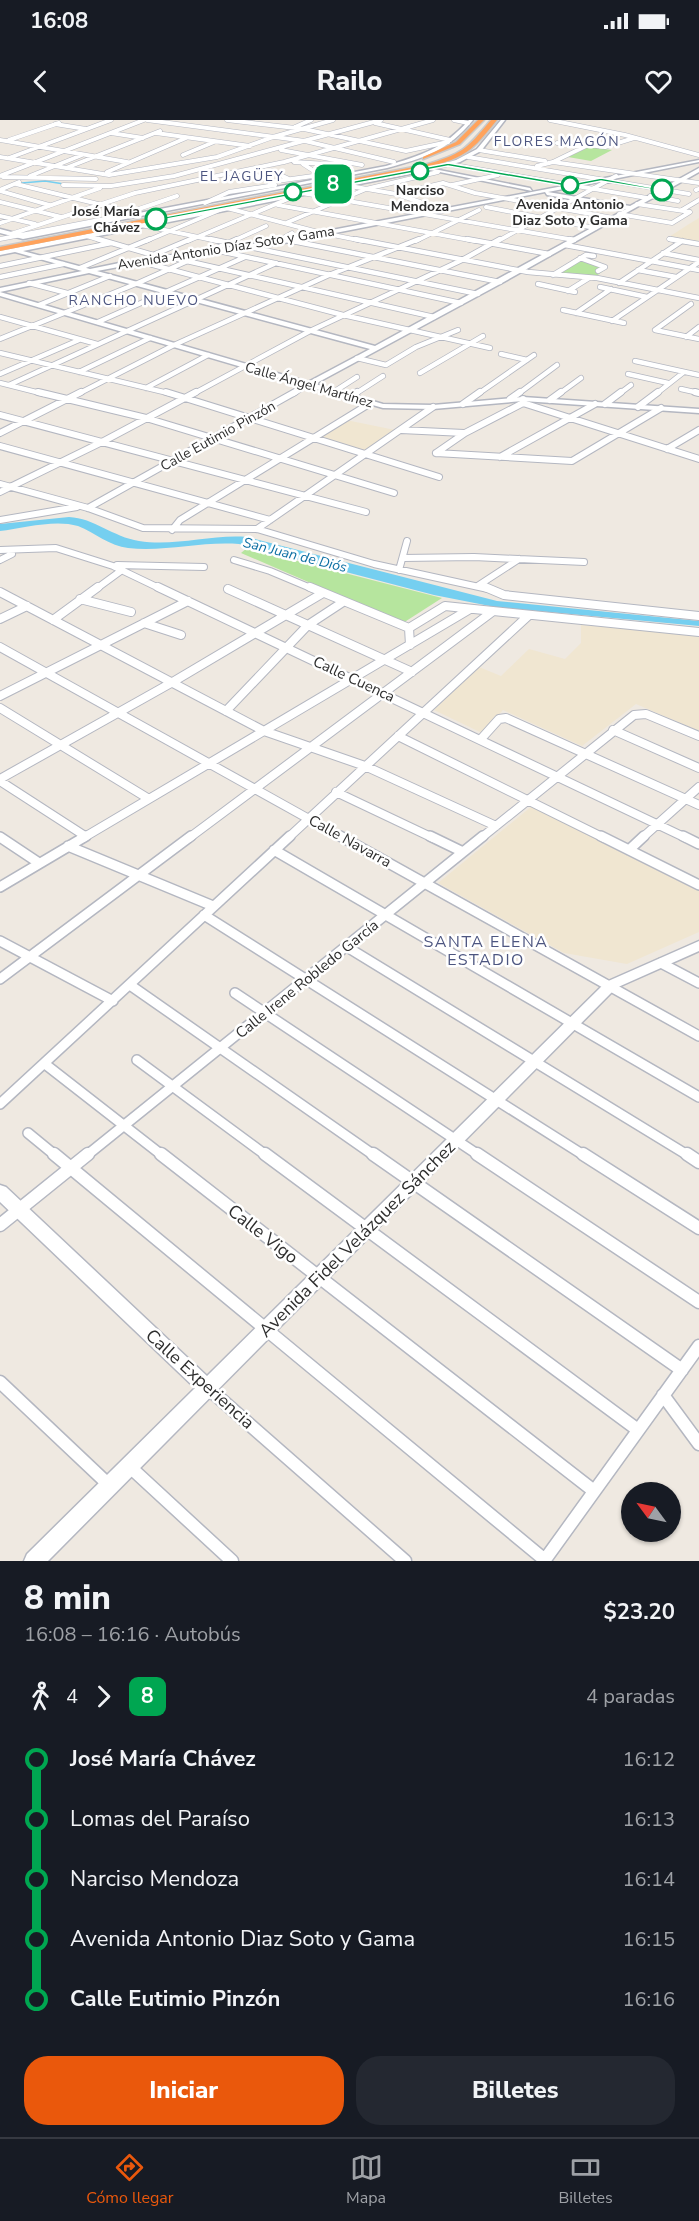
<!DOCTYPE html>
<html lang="es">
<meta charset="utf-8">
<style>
:root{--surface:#171b24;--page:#242831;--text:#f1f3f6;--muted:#9ea1a6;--line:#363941;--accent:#ea580c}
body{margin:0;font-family:"Nunito Sans",sans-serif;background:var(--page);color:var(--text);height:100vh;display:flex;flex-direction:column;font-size:22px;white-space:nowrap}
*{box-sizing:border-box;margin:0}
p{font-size:20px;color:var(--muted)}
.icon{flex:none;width:33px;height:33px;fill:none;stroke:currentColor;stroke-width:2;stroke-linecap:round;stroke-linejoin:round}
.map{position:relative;height:1441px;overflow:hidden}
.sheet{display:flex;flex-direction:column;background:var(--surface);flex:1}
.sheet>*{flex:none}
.badge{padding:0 12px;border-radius:9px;font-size:21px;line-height:39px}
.needle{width:39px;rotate:303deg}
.controls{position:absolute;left:621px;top:1362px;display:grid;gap:12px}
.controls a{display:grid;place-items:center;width:60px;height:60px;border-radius:50%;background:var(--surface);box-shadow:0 2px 4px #0004;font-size:30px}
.map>.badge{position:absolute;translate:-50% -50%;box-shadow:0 0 0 3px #fff}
.legs{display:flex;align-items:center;gap:9px;height:66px;padding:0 24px;font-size:20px}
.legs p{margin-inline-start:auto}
.summary{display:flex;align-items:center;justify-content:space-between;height:102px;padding:0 24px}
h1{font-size:33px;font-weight:800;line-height:45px}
.cta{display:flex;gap:12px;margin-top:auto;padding:12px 24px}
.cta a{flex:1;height:69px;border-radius:24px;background:var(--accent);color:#fff;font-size:24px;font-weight:800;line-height:69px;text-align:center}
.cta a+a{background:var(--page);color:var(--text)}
ul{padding:0 24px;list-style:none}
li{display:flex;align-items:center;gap:21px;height:60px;font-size:22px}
li i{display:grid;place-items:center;width:9px;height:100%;margin:0 8px;background:currentColor}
li i::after{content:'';width:15px;height:15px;margin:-8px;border:4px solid;border-radius:50%;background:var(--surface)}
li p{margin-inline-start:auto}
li:first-child i{background:linear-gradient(#0000 50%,currentColor 0)}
li:last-child i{background:linear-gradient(currentColor 50%,#0000 0)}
.status{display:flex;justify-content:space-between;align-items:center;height:42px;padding:0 30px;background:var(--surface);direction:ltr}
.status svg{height:16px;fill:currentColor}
header{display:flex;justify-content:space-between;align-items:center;height:78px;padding:0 24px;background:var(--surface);font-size:27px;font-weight:800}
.menu{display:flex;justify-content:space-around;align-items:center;height:84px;border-top:2px solid var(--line);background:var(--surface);font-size:16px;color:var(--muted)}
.menu a{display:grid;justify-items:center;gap:3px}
.menu .on{color:var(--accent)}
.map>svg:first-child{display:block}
.education{fill:#f0e6d1}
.green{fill:#b6e59e}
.water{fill:#75cff0}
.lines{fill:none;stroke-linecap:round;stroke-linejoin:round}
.stream{stroke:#75cff0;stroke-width:1.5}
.street-far5-casing{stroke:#b4b7c1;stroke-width:5}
.street-far4-casing{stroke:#b4b7c1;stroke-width:6}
.street-far3-casing{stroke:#b4b7c1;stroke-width:8}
.street-far2-casing{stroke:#b4b7c1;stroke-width:10}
.street-far1-casing{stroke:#b4b7c1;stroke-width:12}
.street-casing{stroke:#b4b7c1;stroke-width:15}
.secondary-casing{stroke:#b4b7c1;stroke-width:3}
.highway-casing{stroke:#c9c9c9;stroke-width:3}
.street-far5{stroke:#fff;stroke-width:4}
.street-far4{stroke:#fff;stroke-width:4.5}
.street-far3{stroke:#fff;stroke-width:6}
.street-far2{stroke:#fff;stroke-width:8}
.street-far1{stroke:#fff;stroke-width:9}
.street{stroke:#fff;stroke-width:12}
.secondary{fill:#fff;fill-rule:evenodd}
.highway{fill:#ffa35c;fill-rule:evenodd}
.line-1{fill:#00a651;stroke:#fff;stroke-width:1.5}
.stop-1-dot{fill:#fff;stroke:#00a651;stroke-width:3}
.labels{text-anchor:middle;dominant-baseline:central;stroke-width:5;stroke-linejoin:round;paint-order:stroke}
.far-neighbourhood-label{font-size:14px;letter-spacing:1.5px;fill:#4d5680;stroke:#fff}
.far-stop-label{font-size:14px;font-weight:bold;fill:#2e2e2e;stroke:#fff}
.far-street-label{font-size:14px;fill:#2e2e2e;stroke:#fff}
.far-water-label{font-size:14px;font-style:italic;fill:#0d6fa3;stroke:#fff}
.street-label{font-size:15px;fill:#2e2e2e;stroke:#fff}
.neighbourhood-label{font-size:16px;letter-spacing:1.5px;fill:#4d5680;stroke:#fff}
.near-street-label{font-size:18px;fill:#2e2e2e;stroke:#fff}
</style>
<div class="status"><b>16:08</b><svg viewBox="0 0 49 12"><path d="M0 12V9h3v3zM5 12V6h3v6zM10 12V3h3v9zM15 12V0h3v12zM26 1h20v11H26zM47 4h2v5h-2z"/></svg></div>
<header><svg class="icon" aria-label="back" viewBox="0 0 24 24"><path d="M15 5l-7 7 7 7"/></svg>Railo<svg class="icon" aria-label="heart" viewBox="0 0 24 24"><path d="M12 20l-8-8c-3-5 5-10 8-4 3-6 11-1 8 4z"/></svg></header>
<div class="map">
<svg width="699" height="1441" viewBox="0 0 699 1441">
<rect width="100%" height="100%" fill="#efe9e1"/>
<path class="education" d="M699 98V122L669 117 689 104Z
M346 300 395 310 365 331 320 317Z
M581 505 699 515V611L636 584 582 626 503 590 482 613 434 590 479 547 501 556 529 529 565 539 581 523Z
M532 686 699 770V812L627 844 564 833 438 763Z"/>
<path class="green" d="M589 27 612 30 591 41 568 37Z
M580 141 607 148 595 157 560 153Z
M247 428 442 478 403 503 241 433Z"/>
<path class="water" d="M69 397C94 398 113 417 139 421 175 427 211 414 247 417L497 481 699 501V506L495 487 434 475 239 424C202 421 166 432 128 428 110 426 95 413 78 406 55 399 23 408 0 411V404Z"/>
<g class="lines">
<path class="stream" d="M22 63 45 61 64 64"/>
<defs>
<path id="street-far5" d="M147 0 305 21 394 42
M227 0 304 9 406 31 448 22
M454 0 468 3
M550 0 625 15 699 35
M375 3 450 20
M55 4 86 9
M295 7 311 0
M111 13 143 18
M156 13 250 26
M0 20 127 42
M9 20 59 3
M557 23 583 27
M281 30 362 45
M479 30 545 41
M183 35 214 22
M0 37 109 55 217 37 273 17 333 0
M468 37 689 74
M9 38 111 0
M294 42 344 45
M553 42 699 63
M303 44 320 55
M448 44 647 78
M537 46 553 42 588 25 605 27 634 18
M66 48 160 11
M246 50 275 65
M272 51 289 59
M107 52 186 18
M0 56 144 0
M30 56 82 35
M3 57 96 59
M270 62 320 55
M16 64 131 92
M63 65 111 66 174 56 381 0
M344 65 396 74 444 90
M452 65 498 55
M0 70 19 62
M696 70 699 69
M0 71 49 85
M396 74 443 63 475 73 613 98
M650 76 678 81
M0 82 61 97
M205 83 229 72 275 65
M637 84 690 92
M278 85 475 121
M486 87 595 108
M227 88 318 112 363 121
M682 90 699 80
M619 94 672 103 690 92
M0 96 35 104
M0 103 100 68
M286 103 366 69 438 52
M141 105 217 121
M11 114 135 73 284 42 433 0
M87 116 103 121
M0 119 115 97 177 76
M669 119 679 121
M287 120 290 121
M146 121 222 89
M188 121 302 73 574 120
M233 121 266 106
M278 121 292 113
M416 121 479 90
M498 121 616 56"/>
<path id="street-far4" d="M98 119 153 135 157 139
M210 119 478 174
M355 119 528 152 597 158 699 178
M467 119 549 134
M569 119 574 120
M670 119 699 124
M287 120 500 162
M274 123 281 119
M565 125 699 150
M219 131 461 183
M663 133 699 140
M153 135 191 119
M169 137 434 197
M580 138 605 147 598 151
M138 141 343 195 490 228
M0 146 111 123
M80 148 150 119
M638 150 676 157
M553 155 586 135 594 136
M0 157 63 144
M29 163 67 173
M619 163 682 121
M538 164 575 172
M600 167 647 177
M568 171 589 158
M691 184 655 210 699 219
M39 185 110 156
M563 190 624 203
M576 193 611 169
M0 197 97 224
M612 201 699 142
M98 202 245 137
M686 217 699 207
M0 219 138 163 237 119
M0 233 172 274
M501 234 527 240
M357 238 386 245 416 227 458 210
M635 241 699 255
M79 252 150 218
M420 253 483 216
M0 254 79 220
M628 254 668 263
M0 263 44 274
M9 265 276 143
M146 268 208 235
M681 269 699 273
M332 273 357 257
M78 274 174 225 329 155 419 119
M193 274 310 211 462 140 500 119
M293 274 306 266
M355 274 383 256
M478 274 534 235
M518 274 557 245
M559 274 581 258
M619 274 631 265
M656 274 684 252"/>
<path id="street-far3" d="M38 272 146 298 394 373
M166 272 439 357
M695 272 699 273
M348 278 357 272
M510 279 520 272
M550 280 561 272
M523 283 699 339
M463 284 480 272
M605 284 621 272
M638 287 658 272
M0 295 366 392
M401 310 464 313
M0 313 81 272
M0 326 270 400
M667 329 699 310
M436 333 572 341 661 288
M436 333 465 313 523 283V279
M500 337 595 284
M0 364 88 388 143 408 257 409 374 444 488 469
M0 372 102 322 196 272
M88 388 295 272
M0 400 77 387
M257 409 433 287
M172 410 180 400 369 284
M0 430 56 428 113 446 161 469
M403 438 474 437 584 442
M0 440 12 434
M234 440 270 451 313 469
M117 445 204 447
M399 450 407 421
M479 465 519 439
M96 469 122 450"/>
<path id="street-far2" d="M158 467 686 718
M310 467 409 508 410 525
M485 467 504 475 699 496
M228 469 412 552
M0 472 264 611 365 646 496 706
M80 479 131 492
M0 499 27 486
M53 500 98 467
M144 503 181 515
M409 508 445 486 699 512
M0 527 343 718
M0 576 188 481
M0 588 149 679
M226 591 308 505 343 482
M613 610 699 648
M398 616 604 718
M481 619 499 599 506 598 699 685
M0 659 171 563 323 473
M0 661 85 716
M336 672 433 718
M83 718 470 489
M189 718 492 492
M288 718 528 496
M481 718 634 595 646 594 699 616
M642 718 699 667"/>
<path id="street-far1" d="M340 716 699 916
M430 716 463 732
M601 716 699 765
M683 716 699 724
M0 717 39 743
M68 726 213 786
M274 730 699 977
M629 730 644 716
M0 767 86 716
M204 795 585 1036
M0 821 113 881
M347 827 689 1036
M661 843 699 863
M0 859 191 716
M130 865 375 1036
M235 873 480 1036
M137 940 267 1036
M45 944 163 1036
M0 984 290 716
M28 1013 56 1036
M86 1036 483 716"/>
<path id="street" d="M54 1034 545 1440
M161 1034 594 1371
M265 1034 638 1310
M373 1034 682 1250
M477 1034 699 1182
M583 1034 699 1108
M687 1034 699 1042
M0 1105 88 1034
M0 1262 109 1365
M208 1268 405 1441
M663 1275 699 1324
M129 1346 232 1441
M544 1441 699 1226"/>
<path id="secondary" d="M469 0H473C448 31 424 38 387 48L23 119 0 113V109L23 115 386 46C422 35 443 29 469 0Z
M501 0H505L481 31 460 42 434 49 530 68 532 71 430 50 23 131 90 149 129 141 274 121 699 40V42L548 72 630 86 699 48V52L502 163 315 264 383 284 433 285 523 277 699 289V293L523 281 433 289 383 288 310 267 303 268V265L0 176V172L308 262 370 229 89 153 0 172V168L82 151 15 132 0 135V131L428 48 456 40 477 29ZM545 72 547 75 626 89 375 226 97 151 129 145 274 125Z
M699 821V831L616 868 48 1441H24L27 1434 195 1268 0 1082V1065L6 1067 207 1256 606 862Z"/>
<path id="highway" d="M478 0H484L460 24 423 39V37L456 22Z
M491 0H497C471 32 467 36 427 48L0 131V127L424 45C462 34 466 30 491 0Z"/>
</defs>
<use href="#street-far5" class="street-far5-casing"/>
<use href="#street-far4" class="street-far4-casing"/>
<use href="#street-far3" class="street-far3-casing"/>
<use href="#street-far2" class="street-far2-casing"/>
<use href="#street-far1" class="street-far1-casing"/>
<use href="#street" class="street-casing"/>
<use href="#secondary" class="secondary-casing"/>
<use href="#highway" class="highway-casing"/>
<use href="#street-far5" class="street-far5"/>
<use href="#street-far4" class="street-far4"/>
<use href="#street-far3" class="street-far3"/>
<use href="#street-far2" class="street-far2"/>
<use href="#street-far1" class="street-far1"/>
<use href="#street" class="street"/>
<use href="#secondary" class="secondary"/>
<use href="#highway" class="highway"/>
</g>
<path class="line-1" d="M448 43 570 64 601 58 665 70 662 71 601 61 570 67 448 46 156 101 153 99Z"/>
<g class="stop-1-dot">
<circle cx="420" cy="51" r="8"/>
<circle cx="570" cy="65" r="8"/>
<circle cx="662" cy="70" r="10"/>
<circle cx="293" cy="72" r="8"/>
<circle cx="156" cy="99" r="10"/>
</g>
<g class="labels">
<g class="far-neighbourhood-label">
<text x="557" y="21">FLORES MAGÓN</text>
<text x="242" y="56">EL JAGÜEY</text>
<text x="134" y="180">RANCHO NUEVO</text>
</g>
<g class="far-stop-label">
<text x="420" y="70">Narciso<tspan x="420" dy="16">Mendoza</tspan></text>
<text x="570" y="84">Avenida Antonio<tspan x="570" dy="16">Diaz Soto y Gama</tspan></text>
<text x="140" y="91" text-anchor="end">José María<tspan x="140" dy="16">Chávez</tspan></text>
</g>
<g class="far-street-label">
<text transform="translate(226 128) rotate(-9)">Avenida Antonio Díaz Soto y Gama</text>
<text transform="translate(309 265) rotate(16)">Calle Ángel Martínez</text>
<text transform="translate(218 316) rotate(-29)">Calle Eutimio Pinzón</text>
</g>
<g class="far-water-label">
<text transform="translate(295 435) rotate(14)">San Juan de Diós</text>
</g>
<g class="street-label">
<text transform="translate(354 559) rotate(25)">Calle Cuenca</text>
<text transform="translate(350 721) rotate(29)">Calle Navarra</text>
<text transform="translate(307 859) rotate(-39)">Calle Irene Robledo García</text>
</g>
<g class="neighbourhood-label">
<text x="486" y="822">SANTA ELENA<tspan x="486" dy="18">ESTADIO</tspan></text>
</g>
<g class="near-street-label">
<text transform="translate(263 1114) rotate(38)">Calle Vigo</text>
<text transform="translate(357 1119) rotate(-45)">Avenida Fidel Velázquez Sánchez</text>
<text transform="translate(200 1259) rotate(42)">Calle Experiencia</text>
</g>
</g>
</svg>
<div class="controls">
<a><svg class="needle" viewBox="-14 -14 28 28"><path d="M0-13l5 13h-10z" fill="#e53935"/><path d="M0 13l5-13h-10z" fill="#9ea1a6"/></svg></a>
</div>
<b class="badge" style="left:333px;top:64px;background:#00a651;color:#fff">8</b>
</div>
<section class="sheet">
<div class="summary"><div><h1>8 min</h1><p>16:08 – 16:16 · Autobús</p></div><b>$23.20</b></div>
<div class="legs"><svg class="icon" aria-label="walk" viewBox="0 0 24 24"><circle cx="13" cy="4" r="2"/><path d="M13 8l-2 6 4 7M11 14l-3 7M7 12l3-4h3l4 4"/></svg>4<svg class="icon" aria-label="forward" viewBox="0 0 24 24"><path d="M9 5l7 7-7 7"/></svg><b class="badge" style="background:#00a651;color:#fff">8</b><p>4 paradas</p></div>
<ul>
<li><i style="color:#00a651"></i><b>José María Chávez</b><p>16:12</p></li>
<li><i style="color:#00a651"></i><span>Lomas del Paraíso</span><p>16:13</p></li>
<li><i style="color:#00a651"></i><span>Narciso Mendoza</span><p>16:14</p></li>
<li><i style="color:#00a651"></i><span>Avenida Antonio Diaz Soto y Gama</span><p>16:15</p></li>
<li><i style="color:#00a651"></i><b>Calle Eutimio Pinzón</b><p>16:16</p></li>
</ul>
<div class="cta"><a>Iniciar</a><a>Billetes</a></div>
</section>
<nav class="menu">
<a class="on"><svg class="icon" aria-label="directions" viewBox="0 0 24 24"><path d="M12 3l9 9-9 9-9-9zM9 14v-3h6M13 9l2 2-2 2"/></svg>Cómo llegar</a>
<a><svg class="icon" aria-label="map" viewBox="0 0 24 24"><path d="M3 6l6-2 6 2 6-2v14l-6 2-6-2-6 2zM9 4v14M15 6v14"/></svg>Mapa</a>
<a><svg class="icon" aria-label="tickets" viewBox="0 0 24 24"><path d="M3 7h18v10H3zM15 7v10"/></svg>Billetes</a>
</nav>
